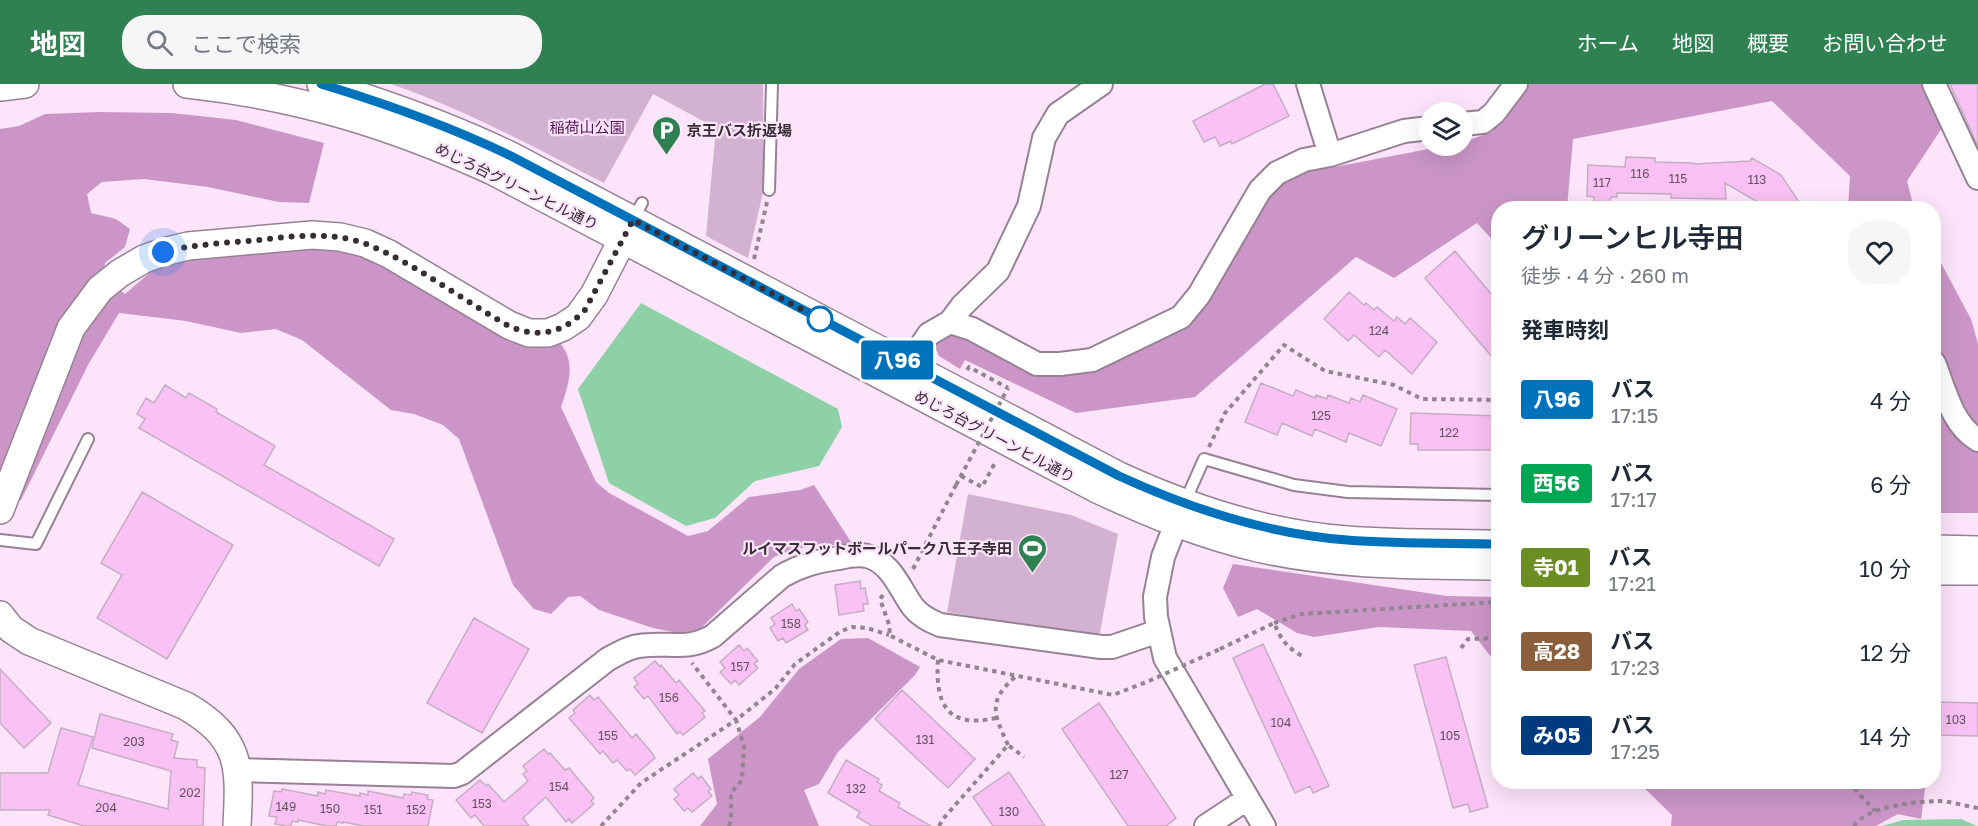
<!DOCTYPE html>
<html lang="ja">
<meta charset="utf-8">
<style>
:root{--surface:#fff;--page:#f6f6f7;--text:#1f2937;--muted:#747a83;--accent:#308152}
body{margin:0;font-family:"Golos Text","Noto Sans JP",sans-serif;background:var(--page);color:var(--text);height:100vh;display:flex;flex-direction:column;font-size:22px;white-space:nowrap}
*{box-sizing:border-box;margin:0}
p{font-size:20px;color:var(--muted)}
.icon{flex:none;width:33px;height:33px;fill:none;stroke:currentColor;stroke-width:2;stroke-linecap:round;stroke-linejoin:round}
.map{position:relative;flex:1;overflow:hidden}
.details{position:absolute;left:1491px;top:117px;width:450px;height:588px;display:flex;flex-direction:column;background:var(--surface);border-radius:24px;box-shadow:0 6px 24px #0002}
.details>*{flex:none}
.badge{padding:0 12px;border-radius:4px;font-size:21px;line-height:39px}
.controls{position:absolute;left:1419px;top:18px;display:grid;gap:12px}
.controls a{display:grid;place-items:center;width:54px;height:54px;border-radius:50%;background:var(--surface);box-shadow:0 6px 24px #0002;font-size:30px}
.you{position:absolute;width:30px;height:30px;margin:-15px;border:4px solid #fff;border-radius:50%;background:#1a73e8;box-shadow:0 0 0 9px #1a73e833}
.map>.badge{position:absolute;translate:-50% -50%;box-shadow:0 0 0 3px #fff}
h2{padding:0 30px;font-size:22px;line-height:54px}
.round{display:grid;place-items:center;flex:none;width:63px;height:63px;border-radius:24px;background:var(--page)}
.headline{display:flex;align-items:center;justify-content:space-between;height:102px;padding:0 30px}
h1{font-size:28px;font-weight:600;line-height:45px}
ul{padding:0;list-style:none}
li{display:flex;align-items:center;gap:18px;height:84px;padding:0 30px}
li div{flex:1}
li b{display:block;font-size:22px}
li em{font-style:normal}
li .badge{min-width:66px;font-weight:700;text-align:center}
header{display:flex;align-items:center;gap:36px;box-sizing:border-box;height:84px;padding:0 30px;background:var(--accent);color:#fff}
header strong{font-size:28px}
nav{display:flex;gap:33px;margin-inline-start:auto;font-size:21px}
.search{width:420px;height:54px;background:var(--page);display:flex;align-items:center;gap:15px;box-sizing:border-box;padding:0 21px;border-radius:24px;color:var(--muted);font-size:22px}
.map>svg:first-child{display:block}
.green{fill:#d3b1d0}
.forest{fill:#cb96c7}
.water{fill:#8fd1a6}
.building{fill:#f9c1f4;stroke:#c5aec3;stroke-width:1.5}
.lines{fill:none;stroke-linecap:round;stroke-linejoin:round}
.service-casing{stroke:#978195;stroke-width:14}
.minor-casing{stroke:#978195;stroke-width:26}
.tertiary-casing{stroke:#978195;stroke-width:30}
.path{stroke:#948492;stroke-width:4;stroke-dasharray:4.5 4.5;stroke-linecap:butt}
.service{stroke:#fff;stroke-width:10}
.minor{stroke:#fff;stroke-width:22}
.tertiary{stroke:#fff;stroke-width:27}
.path-bridge{stroke:#948492;stroke-width:4;stroke-dasharray:4.5 4.5;stroke-linecap:butt}
.line-casing{stroke:#fff;stroke-width:14}
.line{stroke:#0072bc;stroke-width:9}
.walk{stroke:#362d35;stroke-width:6;stroke-dasharray:0 10.8}
.stop-dot{fill:#fff;stroke:#0072bc;stroke-width:3}
.labels{text-anchor:middle;dominant-baseline:central;stroke-width:4.5;stroke-linejoin:round;paint-order:stroke}
.number-label{font-size:12px;fill:#675265}
.park-label{font-size:15px;fill:#531452;stroke:#fce4fa}
.poi-label{font-size:15px;font-weight:bold;fill:#362d35;stroke:#fce4fa;text-anchor:start}
.street-label{font-size:15px;fill:#362d35;stroke:#fce4fa}
</style>
<header>
<strong>地図</strong>
<div class="search"><svg class="icon" aria-label="search" viewBox="0 0 24 24"><circle cx="10" cy="10" r="6"/><path d="M15 15l6 6"/></svg>ここで検索</div>
<nav><a>ホーム</a><a>地図</a><a>概要</a><a>お問い合わせ</a></nav>
</header>
<div class="map">
<svg width="1978" height="742" viewBox="0 0 1978 742">
<rect width="100%" height="100%" fill="#fce4fa"/>
<path class="green" d="M391 0H763L764 104 748 174 706 152 716 44 653 10 604 99C534 63 466 26 391 0Z
M968 410 1071 431 1118 450 1099 554 947 528Z"/>
<path class="forest" d="M1526 0H1923L1942 44 1907 97 1914 124H1848L1850 92 1772 17 1573 55 1567 124H1498V162L1477 139 1394 194 1356 173 1195 313 1076 329 965 276 960 285 939 272 932 257 951 250 966 254 1046 290 1190 235 1249 137 1280 98 1298 90 1444 62H1462L1463 58 1492 48Z
M99 28 172 29 236 36 324 59 309 119 279 118 208 103 144 95 102 98 87 110 91 129 116 135 130 145 125 163 105 179 103 192 125 210 153 186 190 174 330 159 558 257C577 276 569 300 561 323L596 398 609 409 688 452 708 447 749 413 800 406 814 401 853 461H820L795 465 774 473 699 546 678 549 653 544 599 526 580 512 568 513 551 530 534 525 513 501 459 355 443 341 414 330 391 326 302 256 276 245 241 249 186 237 119 229 88 281 21 416 0 408V45L19 42 45 30Z
M1934 166 1971 235 1978 260V429H1934Z
M1233 480 1447 512 1498 513V582L1471 547 1379 543 1314 553 1297 549 1257 525 1238 533 1223 504Z
M868 554 920 583 915 591 838 668 819 700 804 706 819 742H700L717 720 708 675 760 633 799 585 841 555Z
M1638 698H1926L1921 735 1898 730 1876 742H1671L1672 731Z"/>
<path class="water" d="M641 219 838 325 842 343 819 382 755 397 715 434 686 442 609 399 578 305Z
M1961 735 1977 742H1882L1903 736Z"/>
<path class="building" d="M1265 0H1273L1289 32 1232 60 1231 57 1220 62 1215 53 1204 58 1193 37Z
M1950 0H1978V62L1977 60Z
M1626 73 1655 74V78L1694 79V80L1750 77 1752 74 1781 91 1803 124H1768L1725 99 1726 115 1671 114V110L1617 109V113H1611L1610 118 1594 117V113L1587 112 1588 81 1625 83Z
M1455 167 1498 218V280L1425 194Z
M1349 208 1364 221 1366 219 1374 226 1377 223 1394 237 1397 233 1405 240 1410 234 1437 258 1412 290 1385 266 1379 273 1354 251 1348 257 1324 235Z
M1261 299 1293 312 1296 306 1315 314 1316 311 1327 315 1328 311 1349 319 1351 314 1360 318 1363 311 1397 325 1381 362 1349 349 1346 358 1315 345 1312 352 1282 339 1277 351 1245 338Z
M165 301 186 314 189 309 217 325 216 328 275 362 264 381 394 455 379 482 139 344 145 335 137 330 146 314 154 319Z
M1411 329 1498 332V366H1418V360H1410Z
M142 408 233 461 167 575 97 534 122 491 101 479Z
M860 497 861 505 865 504 868 520H863L864 527 839 531 835 501Z
M792 520 796 527 799 525 808 538 805 541 808 546 786 559 783 554 778 557 770 544 775 540 771 534Z
M474 534 529 565 482 649 427 619Z
M1263 560 1329 702 1313 709 1310 702 1295 709 1233 574Z
M739 561 744 567 747 564 758 577 754 579 758 584 739 601 735 596 731 600 720 588 725 584 720 578Z
M1446 573 1488 723 1470 728 1468 720 1453 724 1414 581Z
M655 577 660 583 661 581 676 599 679 596 705 627 702 629 705 633 683 651 680 648 677 650 648 612 644 615 634 603 638 600 634 594Z
M0 585 51 639 24 664 0 639Z
M902 606 975 675 948 704 875 635Z
M590 611 594 616 598 613 632 654 636 650 652 669 655 674 635 691 630 685 627 687 617 676 613 679 603 667 600 670 569 634 575 629 573 626Z
M1934 618 1978 619V652L1934 651Z
M1099 619 1176 734 1166 742H1128L1062 645Z
M100 630 173 650 171 656 178 658 174 674 197 676V683L205 684 203 742H84L48 731 50 726H0V689H48L61 644 93 653 78 701 168 725 171 687 92 664Z
M544 665 548 670 550 669 565 686 569 684 594 714 591 717 594 720 572 739 569 735 566 738 546 713 523 734 529 742H484L475 731 471 734 456 716 480 696 486 702 488 700 504 718 528 697 523 690 527 687 523 682Z
M846 676 879 695 877 698 882 701 879 707 900 719 898 723 931 742H872L857 733 860 728 828 709Z
M1009 688 1045 742H993L973 713Z
M693 689 698 695 701 692 711 705 708 707 712 712 692 728 688 724 684 727 674 715 679 711 674 705Z
M282 705 318 712V708L325 710 326 706 360 712V709L368 711V707L403 714 404 710 411 711 412 708 428 711 427 715 433 716 428 742H363L343 738V739L337 738 336 742H327L298 736V738L292 737 291 742H287L275 740 277 733 269 732 274 707 281 708Z"/>
<g class="lines">
<defs>
<path id="service" d="M769 106 772 0
M633 136 642 119
M1184 420 1204 375 1294 401 1348 408 1498 411
M0 456 36 460 88 355"/>
<path id="minor" d="M1308 0 1330 71
M1934 0 1978 94
M1462 40 1483 38 1494 29 1516 0
M950 238 962 222 998 187 1029 122 1044 54 1058 30 1101 0
M1934 279C1945 306 1952 341 1978 356
M900 293 929 250 950 238 972 245 1037 280H1060L1092 276 1181 233 1199 211 1260 106 1277 89 1304 76 1330 71 1404 47 1430 44
M1182 424 1163 473 1155 513 1156 533 1165 574 1264 742
M238 686 454 692 462 689 608 575C618 570 628 563 639 562 668 557 685 568 713 552L782 492C801 481 818 477 839 474 848 472 858 470 867 472 891 478 900 505 913 523 920 532 930 537 940 541L1101 563H1112L1159 547
M1206 742 1247 715"/>
<path id="tertiary" d="M187 0C298 12 392 41 493 87L1099 406C1151 430 1202 451 1258 464 1337 482 1418 481 1498 482
M321 0C387 20 449 42 511 72L1119 392C1191 425 1268 450 1347 456 1397 460 1448 459 1498 460
M0 3 25 0
M0 426 71 244 100 205 120 189 144 175 163 168 188 162 312 151 340 153 365 159 389 170 509 241 529 249H548L563 243 578 233 594 211 630 141
M1934 465 1978 466
M1934 487H1978
M0 531 11 545 29 557 186 622C242 655 240 683 237 742"/>
</defs>
<use href="#service" class="service-casing"/>
<use href="#minor" class="minor-casing"/>
<use href="#tertiary" class="tertiary-casing"/>
<path class="path" d="M754 175 767 118
M967 286 969 283 1008 304
M1209 363 1225 329 1284 261 1325 287 1394 301 1422 315 1498 316
M961 392 982 403 996 377
M913 485 956 401
M883 511 880 515 890 543 889 551 938 576 1113 611 1149 597
M1274 539 1301 530 1498 518
M1461 564 1468 555 1498 554
M1220 565 1274 539C1282 557 1286 563 1304 573
M938 576C935 620 947 645 996 634
M1008 661C994 630 987 618 1015 593
M1848 698 1875 727
M601 742 641 699 736 636 692 579
M729 742 731 734V709L742 696 744 662 736 636 775 605 795 580 841 547 852 543 867 544 889 551
M939 742 943 735 1008 661 1024 673
M1854 742C1867 722 1914 718 1937 717 1950 717 1965 722 1978 724"/>
<use href="#service" class="service"/>
<use href="#minor" class="minor"/>
<use href="#tertiary" class="tertiary"/>
<path class="path-bridge" d="M956 401 1008 304
M1149 597 1220 565"/>
</g>
<g class="lines">
<defs>
<path id="line" d="M321 0C387 20 449 42 511 72L1119 392C1191 425 1268 450 1347 456 1397 460 1448 459 1498 460"/>
</defs>
<use href="#line" class="line-casing"/>
<use href="#line" class="line"/>
<path class="walk" d="M163 168C191 161 220 159 249 157 288 153 328 146 366 160 415 179 462 216 509 242 537 255 564 249 585 226L633 136 820 235"/>
</g>
<defs>
<symbol id="parking-pin" viewBox="-11 -11 22 30"><path d="M0 17L-7.5 6A9.5 9.5 0 1 1 7.5 6Z" fill="#308152" stroke="#fce4fa"/><path d="M-3.5-5.5H1a3.5 3.5 0 0 1 0 7H-1V5.5H-3.5ZM-1-3.4V-.6H.8a1.4 1.4 0 0 0 0-2.8Z" fill="#fff"/></symbol>
<symbol id="stadium-pin" viewBox="-11 -11 22 30"><path d="M0 17L-7.5 6A9.5 9.5 0 1 1 7.5 6Z" fill="#308152" stroke="#fce4fa"/><path d="M0-5a6.5 5 0 1 0 0 10a6.5 5 0 1 0 0-10ZM-3.5-1.8h7v3.6h-7Z" fill="#fff"/></symbol>
</defs>
<g fill-rule="evenodd">
<use href="#parking-pin" x="650" y="30" width="33" height="45"/>
<use href="#stadium-pin" x="1016" y="448" width="33" height="45"/>
</g>
<circle class="stop-dot" cx="820" cy="235" r="12"/>
<g class="labels">
<g class="number-label">
<text x="1640" y="89">116</text>
<text x="1678" y="94">115</text>
<text x="1757" y="95">113</text>
<text x="1602" y="98">117</text>
<text x="1379" y="246">124</text>
<text x="1321" y="331">125</text>
<text x="1449" y="348">122</text>
<text x="791" y="539">158</text>
<text x="740" y="582">157</text>
<text x="669" y="613">156</text>
<text x="1956" y="635">103</text>
<text x="1281" y="638">104</text>
<text x="608" y="651">155</text>
<text x="1450" y="651">105</text>
<text x="925" y="655">131</text>
<text x="134" y="657">203</text>
<text x="1119" y="690">127</text>
<text x="559" y="702">154</text>
<text x="856" y="704">132</text>
<text x="190" y="708">202</text>
<text x="482" y="719">153</text>
<text x="286" y="722">149</text>
<text x="106" y="723">204</text>
<text x="330" y="724">150</text>
<text x="373" y="725">151</text>
<text x="416" y="725">152</text>
<text x="1009" y="727">130</text>
</g>
<g class="park-label">
<text x="587" y="43">稲荷山公園</text>
</g>
<g class="poi-label">
<text x="687" y="46">京王バス折返場</text>
<text x="1012" y="464" text-anchor="end">ルイマスフットボールパーク八王子寺田</text>
</g>
<g class="street-label">
<text transform="translate(517 102) rotate(26)">めじろ台グリーンヒル通り</text>
<text transform="translate(995 352) rotate(28)">めじろ台グリーンヒル通り</text>
</g>
</g>
</svg>
<div class="controls">
<a><svg class="icon" aria-label="layers" viewBox="0 0 24 24"><path d="M12 4l9 5-9 5-9-5zM3 14l9 5 9-5"/></svg></a>
</div>
<div class="you" style="left:163px;top:168px"></div>
<b class="badge" style="left:897px;top:276px;background:#0072bc;color:#fff">八96</b>
<section class="details">
<div class="headline"><div><h1>グリーンヒル寺田</h1><p>徒歩 · 4 分 · 260 m</p></div><a class="round"><svg class="icon" aria-label="heart" viewBox="0 0 24 24"><path d="M12 20l-8-8c-3-5 5-10 8-4 3-6 11-1 8 4z"/></svg></a></div>
<h2>発車時刻</h2>
<ul>
<li><span class="badge" style="background:#0072bc;color:#fff">八96</span><div><b>バス</b><p>17:15</p></div><em>4 分</em></li>
<li><span class="badge" style="background:#00a651;color:#fff">西56</span><div><b>バス</b><p>17:17</p></div><em>6 分</em></li>
<li><span class="badge" style="background:#6b8e23;color:#fff">寺01</span><div><b>バス</b><p>17:21</p></div><em>10 分</em></li>
<li><span class="badge" style="background:#8b5e3c;color:#fff">高28</span><div><b>バス</b><p>17:23</p></div><em>12 分</em></li>
<li><span class="badge" style="background:#003b80;color:#fff">み05</span><div><b>バス</b><p>17:25</p></div><em>14 分</em></li>
</ul>
</section>
</div>
